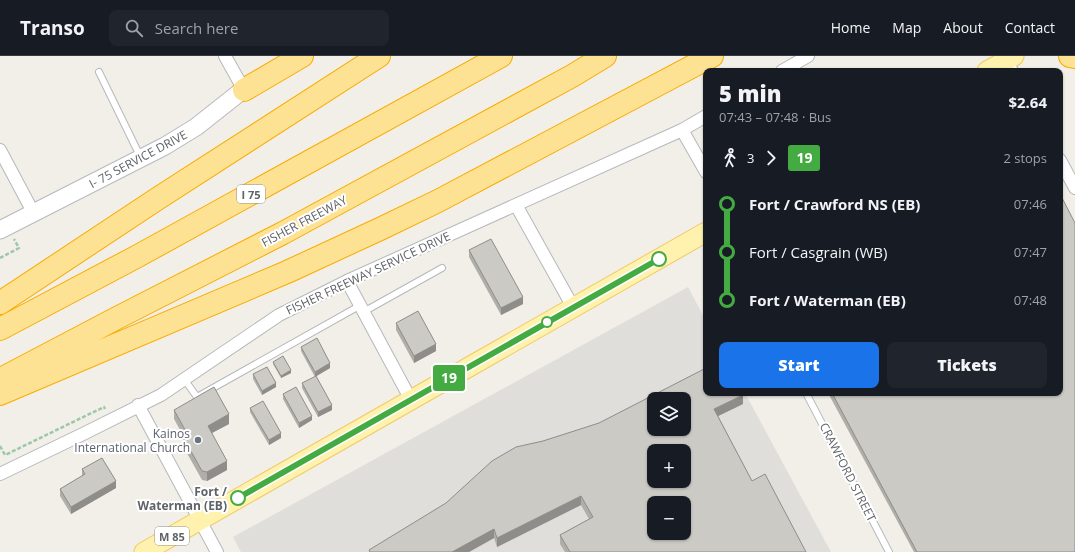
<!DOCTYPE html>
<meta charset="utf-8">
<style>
:root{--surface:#171b24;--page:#20242c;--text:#f1f3f6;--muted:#9ea1a6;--line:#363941;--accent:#1a73e8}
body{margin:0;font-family:"Open Sans",sans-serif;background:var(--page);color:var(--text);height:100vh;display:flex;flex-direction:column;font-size:15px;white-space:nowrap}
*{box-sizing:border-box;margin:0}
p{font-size:13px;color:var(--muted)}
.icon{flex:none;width:22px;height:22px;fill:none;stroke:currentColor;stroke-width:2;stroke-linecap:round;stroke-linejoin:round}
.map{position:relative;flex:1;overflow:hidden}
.side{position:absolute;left:703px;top:12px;width:360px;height:328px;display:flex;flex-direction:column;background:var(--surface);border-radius:8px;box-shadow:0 1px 3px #0004}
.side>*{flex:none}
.badge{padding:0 8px;border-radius:3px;font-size:14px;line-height:26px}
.fabs{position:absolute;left:647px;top:336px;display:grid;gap:8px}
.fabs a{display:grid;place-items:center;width:44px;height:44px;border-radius:8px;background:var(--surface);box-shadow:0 1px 3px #0004;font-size:20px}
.map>.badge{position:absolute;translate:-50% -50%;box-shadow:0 0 0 2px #fff}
.legs{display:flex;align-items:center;gap:6px;height:44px;padding:0 16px;font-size:13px}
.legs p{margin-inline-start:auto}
.head{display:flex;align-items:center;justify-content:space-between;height:68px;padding:0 16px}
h1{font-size:22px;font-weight:800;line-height:30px}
.button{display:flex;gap:8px;margin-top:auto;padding:8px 16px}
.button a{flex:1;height:46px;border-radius:8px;background:var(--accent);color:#fff;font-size:16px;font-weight:800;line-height:46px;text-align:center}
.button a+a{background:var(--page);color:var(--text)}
ul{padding:0 16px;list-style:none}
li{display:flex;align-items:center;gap:14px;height:48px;font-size:15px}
li i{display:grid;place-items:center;width:6px;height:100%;margin:0 5px;background:currentColor}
li i::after{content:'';width:10px;height:10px;margin:-5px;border:3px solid;border-radius:50%;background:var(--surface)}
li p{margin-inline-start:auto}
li:first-child i{background:linear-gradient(#0000 50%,currentColor 0)}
li:last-child i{background:linear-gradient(currentColor 50%,#0000 0)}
header{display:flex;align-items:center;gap:24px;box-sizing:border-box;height:56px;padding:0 20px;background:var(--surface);border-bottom:1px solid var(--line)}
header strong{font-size:19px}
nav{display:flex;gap:22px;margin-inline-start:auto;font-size:14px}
.search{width:280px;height:36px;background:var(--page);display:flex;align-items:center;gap:10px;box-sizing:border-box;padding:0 14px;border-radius:8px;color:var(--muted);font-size:15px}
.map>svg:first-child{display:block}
.industrial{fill:#e0deda;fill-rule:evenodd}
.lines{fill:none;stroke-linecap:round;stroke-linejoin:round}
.service-casing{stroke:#b5b8bc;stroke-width:8}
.minor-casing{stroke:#b5b8bc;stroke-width:14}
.secondary-casing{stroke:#b6babf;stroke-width:19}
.primary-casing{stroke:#f2c960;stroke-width:21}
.motorway-casing{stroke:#f9ab00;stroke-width:24}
.path{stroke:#9cc7a9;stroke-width:2.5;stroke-dasharray:4 2;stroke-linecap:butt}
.service{stroke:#fff;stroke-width:6}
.minor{stroke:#fff;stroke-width:12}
.secondary{stroke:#fff;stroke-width:17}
.primary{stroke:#fff2af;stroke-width:19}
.motorway{stroke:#fde293;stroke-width:22}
.wall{fill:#afaea9}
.shaded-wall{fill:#8f8d8a}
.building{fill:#cccac5;stroke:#8f8d8a;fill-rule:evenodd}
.line-1-casing{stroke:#fff;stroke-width:9}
.line-1{stroke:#44aa42;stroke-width:6}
.stop-1-dot{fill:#fff;stroke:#44aa42;stroke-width:2}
.worship-dot{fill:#6b7280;stroke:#fff;stroke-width:1.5}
.labels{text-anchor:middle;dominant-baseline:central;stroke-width:4;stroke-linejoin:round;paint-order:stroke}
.shield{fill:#fff;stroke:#8f9295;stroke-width:1}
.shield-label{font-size:11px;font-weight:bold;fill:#5f6368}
.street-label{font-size:12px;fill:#5f6368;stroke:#fff}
.worship-label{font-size:12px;fill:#5b616d;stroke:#fff;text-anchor:end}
.stop-label{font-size:12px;font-weight:bold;fill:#5f6368;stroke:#fff;text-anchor:end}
</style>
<header>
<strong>Transo</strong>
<div class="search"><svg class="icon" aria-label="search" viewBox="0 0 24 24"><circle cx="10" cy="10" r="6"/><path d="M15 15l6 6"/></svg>Search here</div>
<nav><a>Home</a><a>Map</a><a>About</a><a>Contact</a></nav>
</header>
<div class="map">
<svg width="1075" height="496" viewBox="0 0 1075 496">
<rect width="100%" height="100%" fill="#f1efe8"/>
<path class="industrial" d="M688 231 706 265V337H745L831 496H241L233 481ZM654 343H684V373H654ZM654 395H684V425H654ZM654 447H684V477H654Z"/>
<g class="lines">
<defs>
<path id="service" d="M99 16 141 102
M365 255 442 212
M184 323 197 341 361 249
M806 337 889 496"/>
<path id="minor" d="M225 0 244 34
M1006 4 1012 15
M782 15 808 0
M682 74 706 116
M0 94 33 156
M1060 104 1075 132
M516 149 573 251
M347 225 411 344
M138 349 217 496
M0 418 85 377 161 339 279 259 347 225 682 74 706 60"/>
<path id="secondary" d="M0 174 165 90 196 71 253 26"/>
<path id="primary" d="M987 15 1014 0
M144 496 706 176"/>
<path id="motorway" d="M1070 0 1075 1
M244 34 302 0
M0 247 157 143 379 0
M0 273 136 201 501 0
M1 323 115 263 283 177 572 20 605 0
M0 338 287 216 380 173 438 145 712 0"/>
</defs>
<use href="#service" class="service-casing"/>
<use href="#minor" class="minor-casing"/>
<use href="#secondary" class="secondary-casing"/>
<use href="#primary" class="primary-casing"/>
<use href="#motorway" class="motorway-casing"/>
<path class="path" d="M0 202 19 192 14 183
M0 390 5 399 104 351 105 353"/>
<use href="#service" class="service"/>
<use href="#minor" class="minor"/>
<use href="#secondary" class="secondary"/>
<use href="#primary" class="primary"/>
<use href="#motorway" class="motorway"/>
</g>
<path class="wall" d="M469 194 523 248 501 259 469 201Z
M396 267 436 295 414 307 396 274Z
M301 291 330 312 316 320 332 354 318 361 302 332V327L315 321 301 295Z
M273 306 291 317 281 322 273 308Z
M253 318 276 331 262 339 253 323Z
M828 337H1060L1075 496H914Z
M283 338 312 364 299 372 283 343Z
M743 348 718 360 752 425 806 496H565L560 488V479L589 463 581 449 497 491 494 482 469 496H369V494Z
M250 352 281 382 269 389 250 356Z
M174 354 229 368 212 377 227 414 207 425 202 424 183 390V381H184L174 363Z
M82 413 116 432 71 458 60 440V433L82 420Z"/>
<path class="shaded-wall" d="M523 241V248L501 259V252Z
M436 288V295L414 307V300Z
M330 307V312L315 321V316Z
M291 314V317L281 322V320Z
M276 327V331L262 339V335Z
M743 339V348L714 362V353Z
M332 349V354L318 361V356Z
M229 358V368L208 379V370Z
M312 360V364L299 372V367Z
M281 377V382L269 389V384Z
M227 405V414L207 425V416Z
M116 425V432L71 458V451Z
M581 440V449L497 491V482Z
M494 473V482L469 496H452Z"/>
<path class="building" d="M1060 138 1075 167V496H917L832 337H1060Z
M491 183 523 241 501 252 469 194Z
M418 255 436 288 414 300 396 267Z
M317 282 330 307 315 316 301 291Z
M283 300 291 314 281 320 273 306Z
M267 311 276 327 262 335 253 318Z
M706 312V337H741L743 339 714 353 752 425 765 418 806 496H570L560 479 593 461 581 440 497 482 494 473 452 496H370L369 494 446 447 492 405 516 391 543 385 599 367ZM654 343H684V373H654ZM654 395H684V425H654ZM654 447H684V477H654Z
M316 320 332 349 318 356 302 327Z
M214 331 229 358 208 370 227 405 207 416 202 415 183 381 188 379 174 354Z
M296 331 312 360 299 367 283 338Z
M263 345 281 377 269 384 250 352Z
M102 402 116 425 71 451 60 433 85 418 82 413Z"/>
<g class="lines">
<defs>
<path id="line-1" d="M238 442 659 203"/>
</defs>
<use href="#line-1" class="line-1-casing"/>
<use href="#line-1" class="line-1"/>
</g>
<g class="stop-1-dot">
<circle cx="659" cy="203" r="7"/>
<circle cx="547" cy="266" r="5"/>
<circle cx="238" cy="442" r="7"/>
</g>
<circle class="worship-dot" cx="198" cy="384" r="4"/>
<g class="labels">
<g class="shield">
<rect x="237" y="129" width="28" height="18" rx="3"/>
<rect x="155" y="471" width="34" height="18" rx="3"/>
</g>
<g class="shield-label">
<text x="251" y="138">I 75</text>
<text x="172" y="480">M 85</text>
</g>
<g class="street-label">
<text transform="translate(138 103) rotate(-28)">I- 75 SERVICE DRIVE</text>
<text transform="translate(304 165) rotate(-28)">FISHER FREEWAY</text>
<text transform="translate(368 217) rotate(-25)">FISHER FREEWAY SERVICE DRIVE</text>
<text transform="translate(848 416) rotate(63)">CRAWFORD STREET</text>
</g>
<g class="worship-label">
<text x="190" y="377">Kainos<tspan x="190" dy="14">International Church</tspan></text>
</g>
<g class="stop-label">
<text x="227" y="435">Fort /<tspan x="227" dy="14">Waterman (EB)</tspan></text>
</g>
</g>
</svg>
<div class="fabs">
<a><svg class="icon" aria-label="layers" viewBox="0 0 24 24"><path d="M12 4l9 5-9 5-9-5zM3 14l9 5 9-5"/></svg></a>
<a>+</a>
<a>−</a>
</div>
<b class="badge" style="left:449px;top:322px;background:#44aa42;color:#fff">19</b>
<section class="side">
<div class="head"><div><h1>5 min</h1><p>07:43 – 07:48 · Bus</p></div><b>$2.64</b></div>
<div class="legs"><svg class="icon" aria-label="walk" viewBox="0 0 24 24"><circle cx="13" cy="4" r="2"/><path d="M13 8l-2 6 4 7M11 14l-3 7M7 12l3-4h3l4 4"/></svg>3<svg class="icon" aria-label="forward" viewBox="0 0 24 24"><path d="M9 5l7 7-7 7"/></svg><b class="badge" style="background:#44aa42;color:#fff">19</b><p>2 stops</p></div>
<ul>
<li><i style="color:#44aa42"></i><b>Fort / Crawford NS (EB)</b><p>07:46</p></li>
<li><i style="color:#44aa42"></i><span>Fort / Casgrain (WB)</span><p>07:47</p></li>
<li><i style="color:#44aa42"></i><b>Fort / Waterman (EB)</b><p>07:48</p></li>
</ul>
<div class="button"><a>Start</a><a>Tickets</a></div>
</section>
</div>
